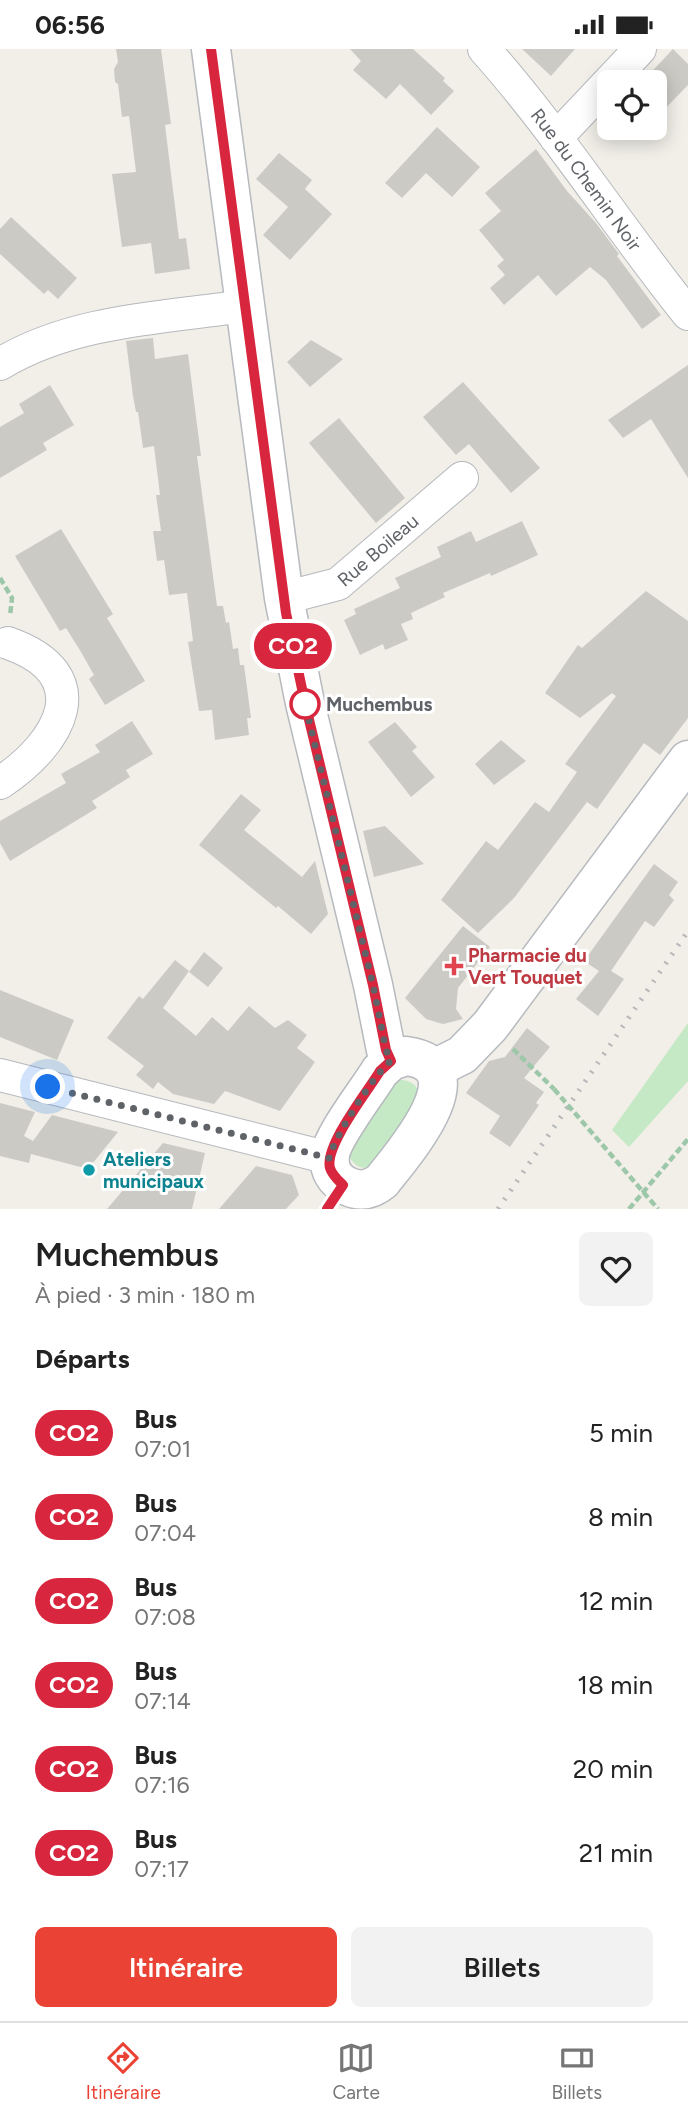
<!DOCTYPE html>
<html lang="fr">
<meta charset="utf-8">
<style>
:root{--surface:#fff;--page:#f2f2f2;--text:#222;--muted:#767676;--line:#e0e0e0;--accent:#ea4335}
body{margin:0;font-family:Figtree,sans-serif;background:var(--page);color:var(--text);height:100vh;display:flex;flex-direction:column;font-size:26px;white-space:nowrap}
*{box-sizing:border-box;margin:0}
p{font-size:23px;color:var(--muted)}
.icon{flex:none;width:38px;height:38px;fill:none;stroke:currentColor;stroke-width:2;stroke-linecap:round;stroke-linejoin:round}
.map{position:relative;height:1160px;overflow:hidden}
.details{display:flex;flex-direction:column;background:var(--surface);flex:1}
.details>*{flex:none}
.badge{padding:0 14px;border-radius:23px;font-size:24px;line-height:46px}
.tools{position:absolute;left:597px;top:21px;display:grid;gap:14px}
.tools a{display:grid;place-items:center;width:70px;height:70px;border-radius:10px;background:var(--surface);box-shadow:0 4px 18px #0003;font-size:35px}
.you{position:absolute;width:35px;height:35px;margin:-18px;border:5px solid #fff;border-radius:50%;background:#1a73e8;box-shadow:0 0 0 10px #1a73e833}
.map>.badge{position:absolute;translate:-50% -50%;box-shadow:0 0 0 4px #fff}
h2{padding:0 35px;font-size:26px;line-height:63px}
.round{display:grid;place-items:center;flex:none;width:74px;height:74px;border-radius:10px;background:var(--page)}
.headline{display:flex;align-items:center;justify-content:space-between;height:119px;padding:0 35px}
h1{font-size:33px;font-weight:600;line-height:52px}
.action{display:flex;gap:14px;margin-top:auto;padding:14px 35px}
.action a{flex:1;height:80px;border-radius:10px;background:var(--accent);color:#fff;font-size:28px;font-weight:600;line-height:80px;text-align:center}
.action a+a{background:var(--page);color:var(--text)}
ul{padding:0;list-style:none}
li{display:flex;align-items:center;gap:21px;height:84px;padding:0 35px}
li div{flex:1}
li b{display:block;font-size:26px}
li em{font-style:normal}
li .badge{min-width:77px;font-weight:700;text-align:center}
.status{display:flex;justify-content:space-between;align-items:center;height:49px;padding:0 35px;background:var(--surface);direction:ltr}
.status svg{height:19px;fill:currentColor}
.tabs{display:flex;justify-content:space-around;align-items:center;height:98px;border-top:2px solid var(--line);background:var(--surface);font-size:19px;color:var(--muted)}
.tabs a{display:grid;justify-items:center;gap:4px}
.tabs .selected{color:var(--accent)}
.map>svg:first-child{display:block}
.green{fill:#c5e8c5}
.building{fill:#cccac5}
.lines{fill:none;stroke-linecap:round;stroke-linejoin:round}
.street-casing{stroke:#b5b8bc;stroke-width:34}
.secondary-casing{stroke:#b6babf;stroke-width:41}
.path{stroke:#9cc7a9;stroke-width:4.5;stroke-dasharray:7 3.5;stroke-linecap:butt}
.street{stroke:#fff;stroke-width:32}
.secondary{stroke:#fff;stroke-width:38}
.rail{stroke:#b6b7b8;stroke-width:5;stroke-dasharray:2 9;stroke-linecap:butt}
.path-bridge{stroke:#9cc7a9;stroke-width:4.5;stroke-dasharray:7 3.5;stroke-linecap:butt}
.line-casing{stroke:#fff;stroke-width:16}
.line{stroke:#d7263d;stroke-width:10}
.walk{stroke:#5f6368;stroke-width:7;stroke-dasharray:0 12.6}
.stop-dot{fill:#fff;stroke:#d7263d;stroke-width:3.5}
.health-dot{fill:#e0444e;stroke:#fff;stroke-width:2.5}
.culture-dot{fill:#0f9aa8;stroke:#fff;stroke-width:2.5}
.labels{text-anchor:middle;dominant-baseline:central;stroke-width:6;stroke-linejoin:round;paint-order:stroke}
.street-label{font-size:19px;fill:#5f6368;stroke:#fff}
.stop-label{font-size:19px;font-weight:bold;fill:#5f6368;stroke:#fff;text-anchor:start}
.health-label{font-size:19px;font-weight:bold;fill:#be3a42;stroke:#fff;text-anchor:start}
.culture-label{font-size:19px;font-weight:bold;fill:#0d838f;stroke:#fff;text-anchor:start}
</style>
<div class="status"><b>06:56</b><svg viewBox="0 0 49 12"><path d="M0 12V9h3v3zM5 12V6h3v6zM10 12V3h3v9zM15 12V0h3v12zM26 1h20v11H26zM47 4h2v5h-2z"/></svg></div>
<div class="map">
<svg width="688" height="1160" viewBox="0 0 688 1160">
<rect width="100%" height="100%" fill="#f1efe8"/>
<path class="green" d="M688 974V1032L629 1098 612 1081Z
M399 1031C414 1031 420 1039 420 1053L372 1118C359 1121 353 1116 348 1104L390 1035Z"/>
<path class="building" d="M116 0H161L171 75 165 76 179 190 186 189 190 220 155 225 151 194 122 198 112 125 136 123 129 67 122 68 118 35 115 33 114 20 118 13Z
M350 0H413L445 29 443 32 454 42 431 66 400 35 386 50 353 21 361 12Z
M522 0H575L551 27Z
M673 0 688 15V36L654 71V33H642Z
M437 78 480 118 452 148 426 124 402 149 385 134Z
M536 100 567 142 596 174 619 205 617 207 661 266 642 280 606 231 590 218 556 247 538 226 504 256 490 239 505 226 497 217 504 211 479 181 501 162 485 144Z
M279 104 312 131 305 140 332 165 290 211 263 186 288 158 256 130Z
M11 168 77 229 58 250 48 241 44 245 0 205V180Z
M153 289 155 310 188 305 201 407H197L217 557H223L226 574 229 573 233 600 238 599 240 616H244L251 669H247L249 686 215 691 212 661 199 662 188 593 193 592 187 544 169 546 164 511 157 512 153 482H161L156 446H160L154 397 143 399 138 363H136L133 347 126 292Z
M311 291 343 310 310 338 287 313Z
M688 316V429L651 370 623 389 608 371Z
M463 333 540 419 511 444 469 395 456 406 423 368Z
M50 336 74 376 43 394 47 401 0 429V378L24 364 19 355Z
M339 369 405 449 376 474 309 394Z
M522 472 538 506 491 527 490 524 443 544 445 548 411 564 413 570 401 575 408 591 385 601 383 595 360 606 344 571 356 565 354 560 400 539 395 529 441 508 437 498 471 482 476 493Z
M61 480 113 565 107 569 145 632 105 656 89 630 94 626 81 603 66 579 60 582 15 507Z
M646 542 688 572V669L660 706 644 694 597 760 587 753 514 849 478 884 441 851 486 792 498 801 535 753 549 763 577 723 565 715 616 647 612 644 580 669 545 644 578 596 582 599Z
M132 672 153 705 126 721 130 728 92 752 97 759 10 812 0 794V772L66 734 61 725 100 703 95 696Z
M395 673 417 698 412 702 435 728 411 748 368 693Z
M501 691 526 712 494 736 475 715Z
M241 745 261 761 244 781 302 828 315 812 328 865 311 885 278 857 276 859 199 796Z
M385 777 424 815 374 828 363 782Z
M654 815 678 833 669 846 674 851 654 878 645 872 611 922 624 930 598 967 576 950 599 922 584 912Z
M463 877 490 898 458 939 456 960 463 970 443 975 426 970 405 949Z
M204 903 223 919 208 938 189 923Z
M175 911 189 922 163 959 196 987 212 968 228 982 249 957 275 979 288 971 307 986 297 999 315 1013 280 1062 225 1042 214 1055 173 1045 158 1033 153 1040 136 1026 144 1017 107 989 139 947 143 950Z
M0 941 74 971 57 1011 0 988Z
M527 979 550 998 524 1029 544 1043 536 1054 539 1056 510 1098 489 1084 500 1067 466 1044 489 1012 505 1008Z
M0 1054 35 1063 24 1087 33 1092 52 1066 118 1083 88 1120 31 1105 29 1114 0 1107Z
M163 1094 205 1104 192 1160H107Z
M256 1117 292 1126 299 1146 286 1160H219Z"/>
<g class="lines">
<defs>
<g id="street">
<path id="s1" d="M484 0C558 83 618 178 688 265"/>
<path d="M556 89 640 0"/>
<path d="M0 315C73 271 162 269 244 257"/>
<path id="s2" d="M284 549 338 535 462 429"/>
<path d="M0 734C61 694 99 626 8 594"/>
<path d="M0 1026 329 1109"/>
</g>
<path id="secondary" d="M211 0 284 549 305 654 373 936 386 1001 391 1012
M406 1007C481 1017 403 1105 382 1132 371 1141 360 1143 347 1137 335 1132 328 1120 330 1106 333 1086 368 1042 380 1022L391 1012Z
M434 1020 462 1006 490 977 688 711"/>
</defs>
<use href="#street" class="street-casing"/>
<use href="#secondary" class="secondary-casing"/>
<path class="path" d="M0 529 12 549 10 567
M513 1000 554 1040
M629 1160 688 1090"/>
<use href="#street" class="street"/>
<use href="#secondary" class="secondary"/>
<path class="rail" d="M498 1160 688 882"/>
<path class="path-bridge" d="M554 1040 658 1160"/>
</g>
<g class="lines">
<defs>
<path id="line" d="M211 0 286 564 305 654 373 936 386 1001 391 1012 380 1022C368 1042 324 1097 330 1119 332 1126 338 1131 343 1136L327 1160"/>
</defs>
<use href="#line" class="line-casing"/>
<use href="#line" class="line"/>
<path class="walk" d="M48 1038 329 1109C334 1089 375 1023 391 1012L386 1001 373 936 305 655"/>
</g>
<circle class="stop-dot" cx="305" cy="655" r="14"/>
<path class="health-dot" d="M450.5 906.5h7v7h7v7h-7v7h-7v-7h-7v-7h7z"/>
<circle class="culture-dot" cx="89" cy="1121" r="7"/>
<g class="labels">
<g class="street-label">
<text stroke="none"><textPath href="#s1" startOffset="166">Rue du Chemin Noir</textPath></text>
<text stroke="none"><textPath href="#s2" startOffset="108">Rue Boileau</textPath></text>
</g>
<g class="stop-label">
<text x="326" y="655">Muchembus</text>
</g>
<g class="health-label">
<text x="468" y="906">Pharmacie du<tspan x="468" dy="22">Vert Touquet</tspan></text>
</g>
<g class="culture-label">
<text x="103" y="1110">Ateliers<tspan x="103" dy="22">municipaux</tspan></text>
</g>
</g>
</svg>
<div class="tools">
<a><svg class="icon" aria-label="locate" viewBox="0 0 24 24"><circle cx="12" cy="12" r="6"/><path d="M12 2v4M12 18v4M2 12h4M18 12h4"/></svg></a>
</div>
<div class="you" style="left:48px;top:1038px"></div>
<b class="badge" style="left:293px;top:597px;background:#d7263d;color:#fff">CO2</b>
</div>
<section class="details">
<div class="headline"><div><h1>Muchembus</h1><p>À pied · 3 min · 180 m</p></div><a class="round"><svg class="icon" aria-label="heart" viewBox="0 0 24 24"><path d="M12 20l-8-8c-3-5 5-10 8-4 3-6 11-1 8 4z"/></svg></a></div>
<h2>Départs</h2>
<ul>
<li><span class="badge" style="background:#d7263d;color:#fff">CO2</span><div><b>Bus</b><p>07:01</p></div><em>5 min</em></li>
<li><span class="badge" style="background:#d7263d;color:#fff">CO2</span><div><b>Bus</b><p>07:04</p></div><em>8 min</em></li>
<li><span class="badge" style="background:#d7263d;color:#fff">CO2</span><div><b>Bus</b><p>07:08</p></div><em>12 min</em></li>
<li><span class="badge" style="background:#d7263d;color:#fff">CO2</span><div><b>Bus</b><p>07:14</p></div><em>18 min</em></li>
<li><span class="badge" style="background:#d7263d;color:#fff">CO2</span><div><b>Bus</b><p>07:16</p></div><em>20 min</em></li>
<li><span class="badge" style="background:#d7263d;color:#fff">CO2</span><div><b>Bus</b><p>07:17</p></div><em>21 min</em></li>
</ul>
<div class="action"><a>Itinéraire</a><a>Billets</a></div>
</section>
<nav class="tabs">
<a class="selected"><svg class="icon" aria-label="directions" viewBox="0 0 24 24"><path d="M12 3l9 9-9 9-9-9zM9 14v-3h6M13 9l2 2-2 2"/></svg>Itinéraire</a>
<a><svg class="icon" aria-label="map" viewBox="0 0 24 24"><path d="M3 6l6-2 6 2 6-2v14l-6 2-6-2-6 2zM9 4v14M15 6v14"/></svg>Carte</a>
<a><svg class="icon" aria-label="tickets" viewBox="0 0 24 24"><path d="M3 7h18v10H3zM15 7v10"/></svg>Billets</a>
</nav>
